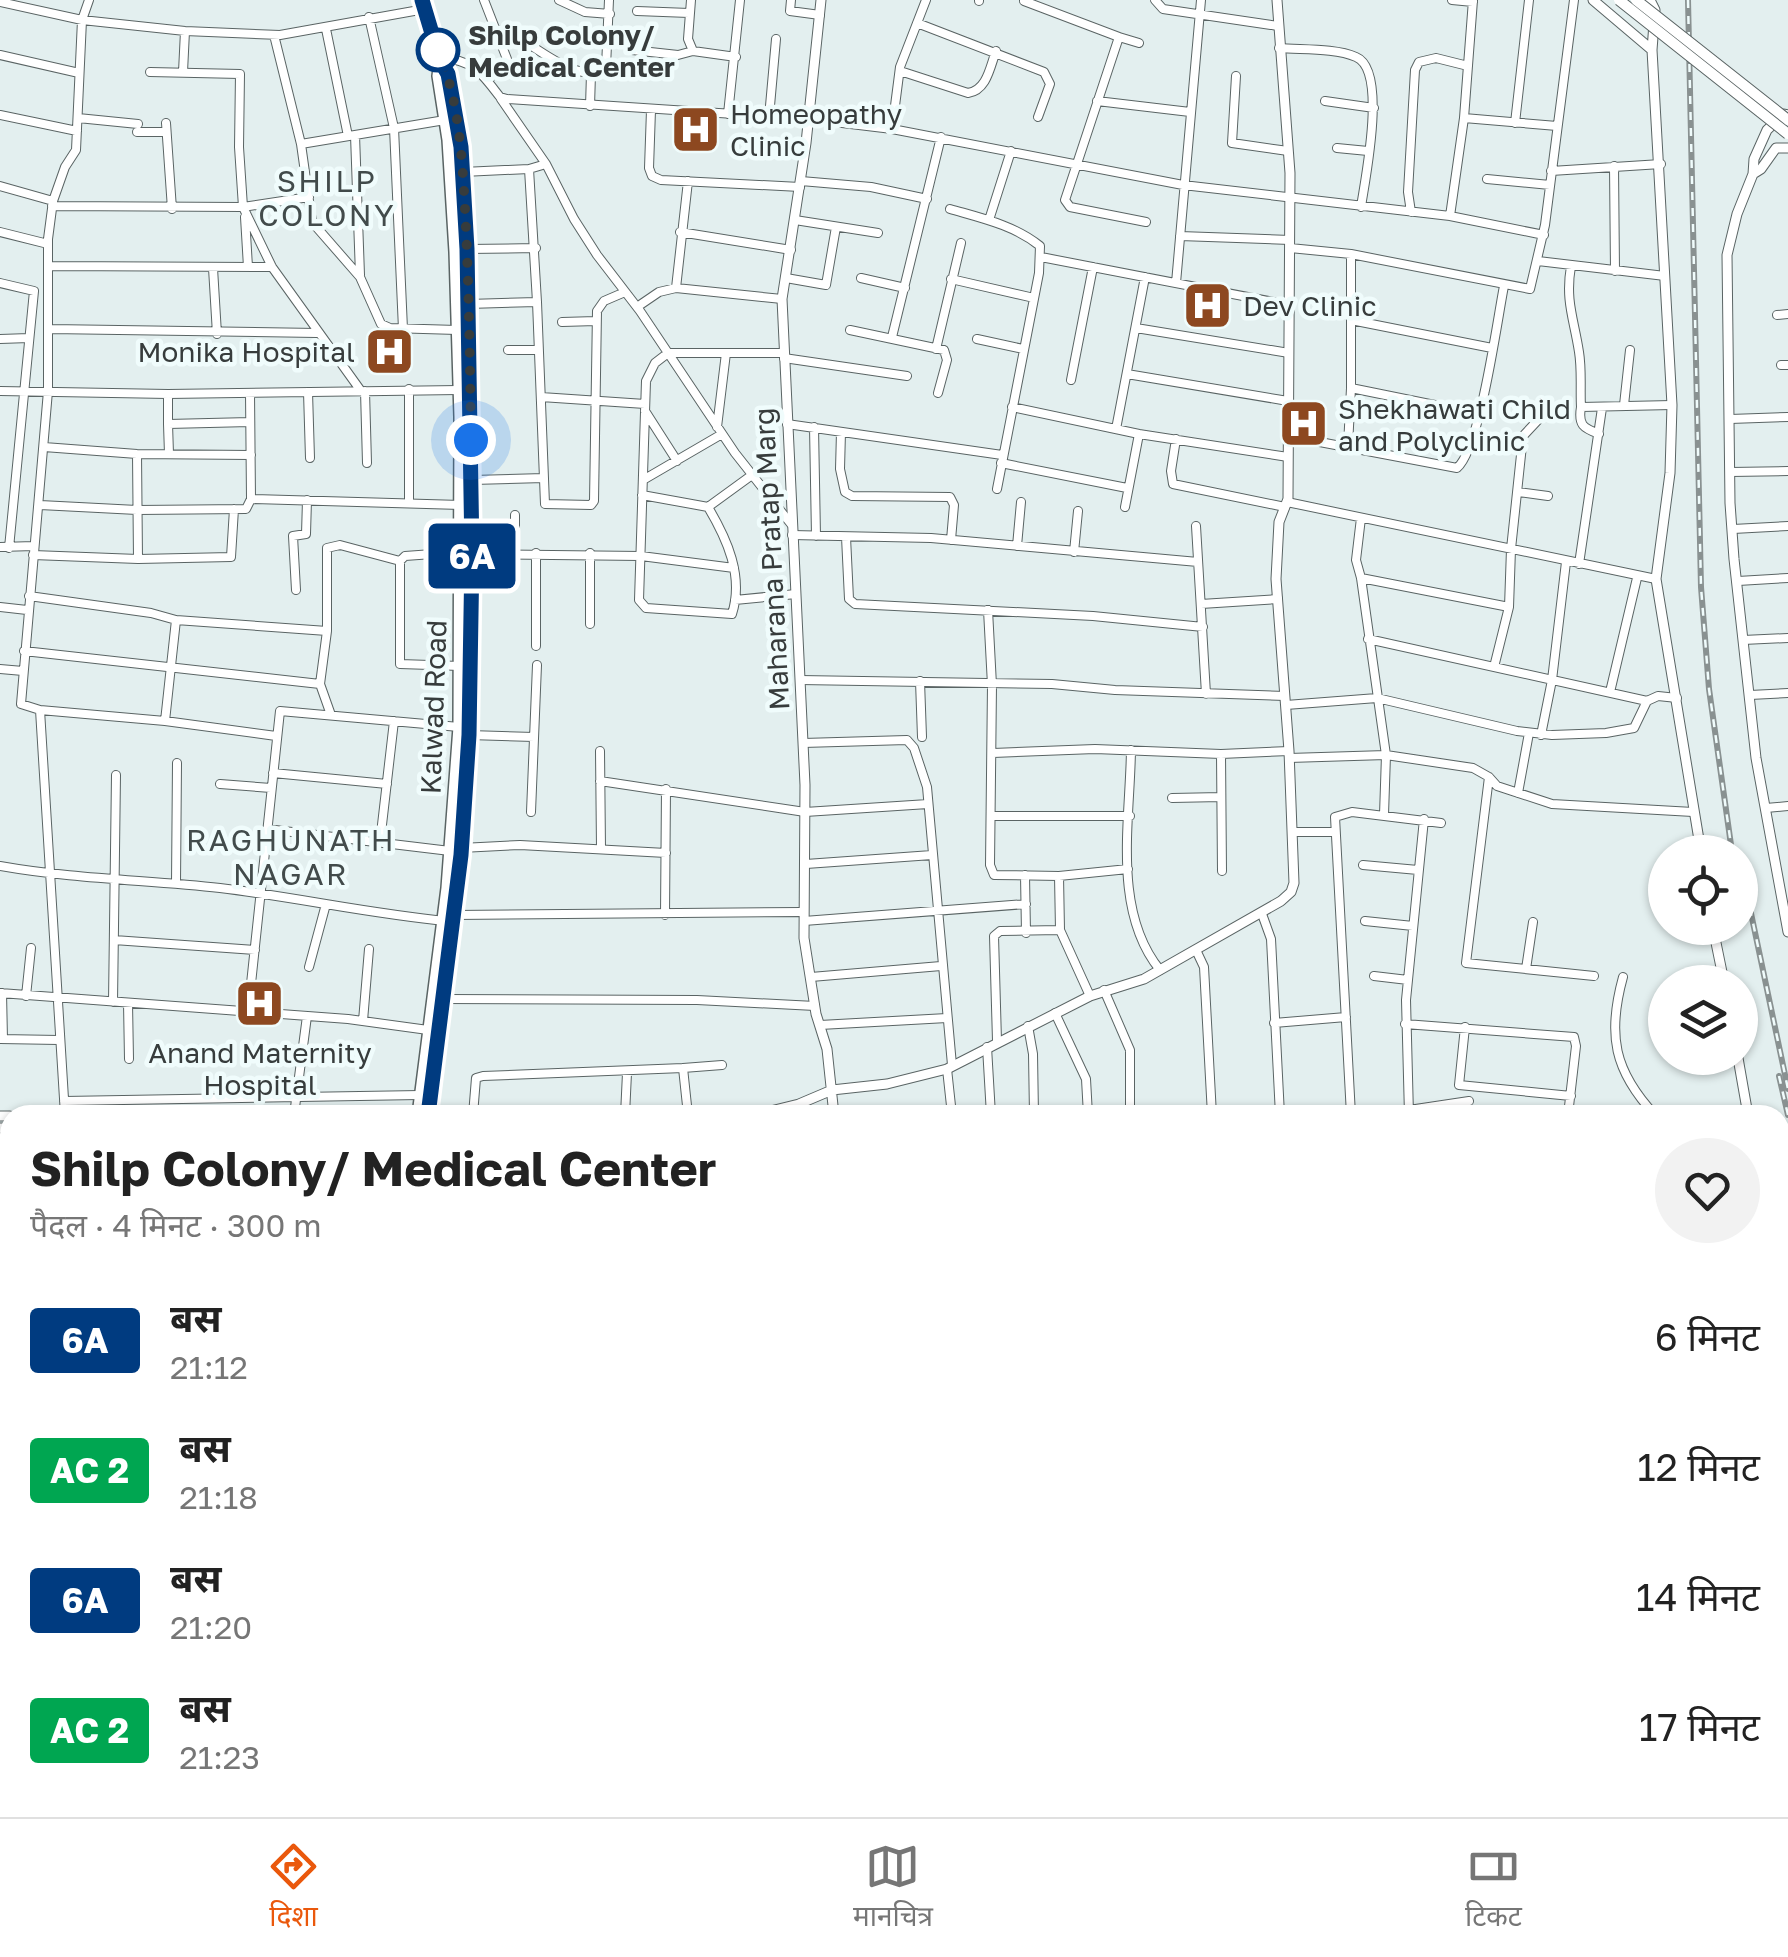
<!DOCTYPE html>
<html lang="hi">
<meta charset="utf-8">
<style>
:root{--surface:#fff;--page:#f2f2f2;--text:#222;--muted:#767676;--line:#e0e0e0;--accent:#ea580c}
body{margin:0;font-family:"Golos Text","Noto Sans Devanagari",sans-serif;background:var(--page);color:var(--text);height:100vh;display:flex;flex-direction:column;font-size:38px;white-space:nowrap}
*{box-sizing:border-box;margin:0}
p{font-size:32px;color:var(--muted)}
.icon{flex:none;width:55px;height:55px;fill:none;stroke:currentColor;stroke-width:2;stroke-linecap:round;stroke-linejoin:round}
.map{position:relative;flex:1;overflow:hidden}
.details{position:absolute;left:0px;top:1105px;width:1790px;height:712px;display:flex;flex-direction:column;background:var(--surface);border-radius:30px 30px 0 0;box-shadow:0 2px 8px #0004}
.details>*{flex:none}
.badge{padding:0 20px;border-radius:8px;font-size:35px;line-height:65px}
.controls{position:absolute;left:1648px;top:835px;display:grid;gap:20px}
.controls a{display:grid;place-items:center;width:110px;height:110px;border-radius:50%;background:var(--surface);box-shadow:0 2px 8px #0004;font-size:50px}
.you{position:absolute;width:50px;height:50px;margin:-25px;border:8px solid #fff;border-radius:50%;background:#1a73e8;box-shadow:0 0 0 15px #1a73e833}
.map>.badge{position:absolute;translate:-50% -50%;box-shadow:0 0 0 5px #fff}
.round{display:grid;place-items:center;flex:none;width:105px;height:105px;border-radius:52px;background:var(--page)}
.summary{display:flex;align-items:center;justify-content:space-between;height:170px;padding:0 30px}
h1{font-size:48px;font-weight:700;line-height:75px}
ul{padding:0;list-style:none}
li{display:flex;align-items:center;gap:30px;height:130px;padding:0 30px}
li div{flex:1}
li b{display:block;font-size:38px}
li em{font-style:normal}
li .badge{min-width:110px;font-weight:700;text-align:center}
.tab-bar{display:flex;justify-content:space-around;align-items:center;height:140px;border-top:2px solid var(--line);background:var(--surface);font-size:28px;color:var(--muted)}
.tab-bar a{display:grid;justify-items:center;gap:5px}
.tab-bar .on{color:var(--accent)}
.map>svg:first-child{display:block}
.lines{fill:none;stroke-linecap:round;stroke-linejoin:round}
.minor-casing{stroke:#5a6464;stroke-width:10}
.tertiary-casing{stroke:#5a6464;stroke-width:11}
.primary-casing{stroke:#5a6464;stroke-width:14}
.minor{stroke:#fff;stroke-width:8}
.tertiary{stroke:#fff;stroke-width:9}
.primary{stroke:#fff;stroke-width:11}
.rail-casing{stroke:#899191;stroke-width:6}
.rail{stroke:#f0fcfc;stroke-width:2.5;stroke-dasharray:8;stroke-linecap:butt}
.secondary-bridge-casing{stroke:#5a6464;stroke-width:12;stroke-linecap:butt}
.secondary-bridge{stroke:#fff;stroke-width:10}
.line-casing{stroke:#fff;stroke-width:22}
.line{stroke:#003b80;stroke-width:15}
.walk{stroke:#373c3c;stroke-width:10;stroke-dasharray:0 18}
.stop-dot{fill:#fff;stroke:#003b80;stroke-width:5}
.labels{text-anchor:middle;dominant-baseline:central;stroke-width:9;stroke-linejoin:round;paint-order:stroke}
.stop-label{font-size:28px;font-weight:bold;fill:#373c3c;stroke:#f0fcfc;text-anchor:start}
.poi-label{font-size:28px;fill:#373c3c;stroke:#f0fcfc;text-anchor:start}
.street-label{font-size:28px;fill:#373c3c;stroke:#f0fcfc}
.neighbourhood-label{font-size:30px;letter-spacing:2.5px;fill:#424b4b;stroke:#f0fcfc}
</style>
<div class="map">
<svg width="1788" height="1817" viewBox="0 0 1788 1817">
<rect width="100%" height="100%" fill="#e3efef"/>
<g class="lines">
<defs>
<path id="minor" d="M89 0 82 20 76 150 65 167 53 201 48 239V391L21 704 40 710 165 721 276 736
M484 0 507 59 506 66 488 79
M559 0 585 12 610 14
M691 0 688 39 693 51 736 57
M791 0 790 11 820 15
M1155 0 1163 9 1278 26
M1452 0 1473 2
M979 1V0
M1024 1 1119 37 1065 200 1070 207 1146 222
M0 2 82 20 185 31 280 35 425 9
M637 11 689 13
M369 17 394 128 403 329
M917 23 1044 72 1050 84 1038 117
M326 29 348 136
M274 35 301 144 312 222 360 277 381 324 390 328 457 330
M1119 37 1139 43
M524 41C545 54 583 85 606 67L609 0
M1279 48C1302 50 1335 48 1356 57 1388 70 1365 179 1361 207
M632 50 678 55 693 51
M0 55 79 73
M439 56C476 63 478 69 500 97L507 99 809 119 892 129 1183 185 1450 216 1544 235
M900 71 968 93C987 90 990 67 996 51
M150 72 240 74 239 147 243 207 272 267 361 391
M183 72 185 31
M1236 76 1232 143 1288 151
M501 99 546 164 574 219 597 255 640 311 735 453 791 524
M1097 101 1190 112
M1325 101 1374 108
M590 106 591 74
M651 110 649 168 652 176 661 180 800 187
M728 114 740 0
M0 115 77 131
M769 117 776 39
M78 118 138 124
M1464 118 1557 126
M166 123 172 209
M1515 123 1529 0
M892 129 900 67 926 0
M137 132H166
M355 135 360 275
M301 144 445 120
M1337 148 1368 151
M1614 166 1615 271
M1551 171 1661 164
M463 172 529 169
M1487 179 1550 185
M688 181 676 288 782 299
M801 181 871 187 927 199
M0 186 53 201
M52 206 243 207 309 197
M950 209C981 218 1014 225 1040 246L1039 273 997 489
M1411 212 1408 192 1415 70 1419 62 1436 58 1468 66
M1450 216 1464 118 1473 0
M245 217 248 267
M795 220 878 233
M989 220 1011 151
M0 232 48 244
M680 232 791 250
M1180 236 1290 240
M1290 248 1351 254 1530 289 1545 225 1574 0
M467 249 536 248
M1041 257 1289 305
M1538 261 1665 276
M50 266 272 267
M1571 266C1565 301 1574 319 1579 352 1582 370 1580 389 1581 407L1672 405
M213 268 217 334
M786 278 826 285 836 227
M861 278 905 288
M951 279 1034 298
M0 283 34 291 9 548
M1176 283 1201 0
M537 302 545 504 591 505 594 501 597 311 604 301 625 292
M468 304 537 302 529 169 546 164
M637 307 659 292 676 288
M1777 315 1788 314
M1351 320 1492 348
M562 322 596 321
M1136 328 1289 353
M50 329 317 333
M850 330 944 350 947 360 938 393
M892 337 941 137
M0 339 29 338
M977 339 1023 349
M936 349 961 243
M508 350H538
M784 358 907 376
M1781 365H1788
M1127 374 1288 401
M1071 380 1093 267
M1351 388 1479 414
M409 389V502
M0 391 168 394 459 390
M365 391 367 463
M308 392 310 458
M168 394V424L250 422
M541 397 645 404
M1624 405 1630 350
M1012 407 1139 434 1125 507
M1581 407C1578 425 1583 428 1599 434
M645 411 677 461
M1730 419 1788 417
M168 424 169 454
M787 424 1002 455
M717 427 726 353
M814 427 816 536
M1116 429 1145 277
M841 432 840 469 845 492 852 496 950 497 954 505 951 540
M1139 434 1288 457
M1288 436 1457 468C1480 449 1497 321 1504 286
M1176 439 1171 471 1173 484 1285 507
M1348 446 1351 388V254
M44 447 137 454 251 455
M137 454 138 559
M1001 463 1127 488
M1730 472 1788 471
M472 480 544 478
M643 480 722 434
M1518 492 1548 496
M642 495 708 507C727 539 744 576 732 614L646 608 639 600 646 381 655 363 668 353H784
M251 499 461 505
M1287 502 1656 579
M40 505 137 510 246 509 251 499 250 393
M708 507 752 475
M1361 518 1356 560 1361 578 1386 755 1384 815
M1196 526 1206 694
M1733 529 1788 526
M792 535 931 538 1198 562
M846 537 849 599 855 604 1093 616 1203 627
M1017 546 1021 502
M0 547 34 546
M460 552 405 556 400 561V664L460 666
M1074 552 1078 511
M515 553V515
M536 553V646
M472 554 641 556 734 568
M33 555 138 559 231 557 234 509
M1579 564 1602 408
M1361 578 1509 607
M1738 581 1788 578
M296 590 293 536 306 534 307 500
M29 596 151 613 176 620 327 631
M735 600 796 594
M1201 604 1278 599
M0 607 27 610
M988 610 992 685 990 865 994 875 1059 876 1128 869
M590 624V553
M1368 639 1647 701
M1743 640 1788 638
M24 651 320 684
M1494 667 1509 607 1511 549 1523 436 1538 420 1542 402
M0 669 23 671
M800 680 1052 684 1115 690 1285 696
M920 681 922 737
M1610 692 1637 578
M1750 695 1788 693
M1286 705 1377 698 1517 731 1552 735 1606 733 1634 728 1647 701 1658 696 1677 698
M40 710 65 1115
M331 715 320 684 327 631V548L340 545 400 561
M165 721 176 620
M469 735 534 737
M1541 735 1552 680 1566 562
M803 743 907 740 914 748 927 787 952 1065
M1131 750C1130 822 1112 911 1160 970
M600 751 601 848
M993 753 1095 749 1221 754 1289 751
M1221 754 1222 871
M1289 758 1386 755 1473 768 1489 777 1497 786 1552 804 1693 812
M273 773 387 784
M1489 777 1466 963 1594 976
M600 781 805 812 928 804
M220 784 271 788
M1518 793 1529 733
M1172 798 1221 797
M1766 808 1788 806
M531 812 537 665
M991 816H1130
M267 829 450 851
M1292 832H1335
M380 842 394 721
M461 848 520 845 666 853
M806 864 932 855
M1363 865 1418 870
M0 866C73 879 147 880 220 888 296 897 371 914 447 921
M1025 875 1026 933
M1059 876 1060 930 1090 996
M176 883 177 763
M1262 914 1271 939 1280 1115
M454 915 803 912
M665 915 666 789
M804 921 1026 904
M1365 921 1413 926
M114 940 255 950
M1196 950 1204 967 1212 1115
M309 967 326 904
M1526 969 1533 922
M1374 976 1408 980
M811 977 941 966
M1623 977C1607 1035 1614 1071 1655 1115
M1104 990 1130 1050V1115
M0 993 348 1019 428 1030
M2 993 3 1039
M26 996 31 948
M443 999 697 1000 815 1006
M113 1002 116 775
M128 1003 129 1059
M248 1012 280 711 459 727
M1055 1013 1086 1079 1088 1115
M363 1021 369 949
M1274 1023 1346 1017
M1405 1024 1574 1037 1576 1046 1568 1115
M820 1025 947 1018
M1028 1026 1033 1054 1034 1115
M1465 1027 1459 1085 1571 1096
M0 1039 59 1040
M997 1041 994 936 1000 931 1060 930
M987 1047 991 1115
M683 1068 722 1065
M947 1069 952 1115
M64 1101 420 1095
M1409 1110 1469 1101
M294 1115 307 1016
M473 1115 476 1078 483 1076 683 1068 688 1115
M625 1115 627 1073
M1351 1115 1335 817 1352 812 1441 823
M1409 1115 1406 1000 1424 819
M0 1148H10
M0 1214 10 1215
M0 1274H10
M1780 1352 1788 1350
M0 1370 7 1327
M1780 1561 1788 1559
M0 1611H10
M1780 1624 1788 1623
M1780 1650 1788 1687
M0 1678 10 1679
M0 1730H10
M0 1798H10
M25 1808V1817
M734 1808 736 1817
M799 1808V1817
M859 1808 860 1817
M979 1808 980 1817
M1037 1808V1817
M1090 1808 1091 1817
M1141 1808V1817
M1196 1808 1199 1817
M1239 1808 1242 1817
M1448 1808 1449 1817
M1512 1808 1514 1817
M1562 1808 1563 1809
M116 1817 118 1808
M180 1817V1808
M231 1817V1808
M419 1817 420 1808
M487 1817 488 1808
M918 1817V1808
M1362 1817 1376 1815"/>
<path id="tertiary" d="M821 0 806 143 782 299 805 785 804 938 816 1014 827 1049 834 1115
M1593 0 1652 50
M1650 0 1655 10 1652 50 1672 405 1670 473 1656 579 1701 852
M1788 115 1784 114 1767 130 1754 159 1753 174 1737 214 1727 255 1730 503 1734 559 1756 758 1788 932
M1753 174 1761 169 1776 148H1788
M1713 928 1724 982
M1738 1058 1748 1115
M132 1115 424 1113
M755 1115 799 1104 832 1090 887 1084 947 1069 1090 996 1144 979 1281 901 1291 892 1294 883 1289 751 1276 579 1279 522 1288 499 1290 173 1277 0
M0 1116H10
M0 1128H10
M1780 1268 1788 1301
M1780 1426 1788 1425
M0 1506 10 1507"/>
<path id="primary" d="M422 0 440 60 448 74 461 147 467 249 472 554 469 735 461 855 428 1115
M418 1115 447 888 459 727 460 417 455 252 448 140 438 76 440 60
M325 1808V1817
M336 1817 337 1808"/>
</defs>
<use href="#minor" class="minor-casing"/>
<use href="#tertiary" class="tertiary-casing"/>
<use href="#primary" class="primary-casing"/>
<use href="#minor" class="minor"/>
<use href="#tertiary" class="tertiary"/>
<use href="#primary" class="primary"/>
<defs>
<path id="rail" d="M1688 0 1701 587 1709 689 1732 852
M1740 861 1788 1089
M1779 1076 1788 1115"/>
</defs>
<use href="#rail" class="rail-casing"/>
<use href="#rail" class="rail"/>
<defs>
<path id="secondary-bridge" d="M1619 0 1788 134
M1636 0 1788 120"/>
</defs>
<use href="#secondary-bridge" class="secondary-bridge-casing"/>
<use href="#secondary-bridge" class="secondary-bridge"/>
</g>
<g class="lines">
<defs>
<path id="line" d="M422 0 440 60 448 74 461 147 467 249 472 554 469 735 461 855 428 1115"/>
</defs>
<use href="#line" class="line-casing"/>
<use href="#line" class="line"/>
<path class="walk" d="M438 50C459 99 462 156 465 209 469 286 470 363 471 440"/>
</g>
<defs>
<symbol id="hospital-square" viewBox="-11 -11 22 22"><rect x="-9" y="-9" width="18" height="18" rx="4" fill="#8d4820" stroke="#f0fcfc"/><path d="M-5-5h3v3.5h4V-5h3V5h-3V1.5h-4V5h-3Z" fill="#fff"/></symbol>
</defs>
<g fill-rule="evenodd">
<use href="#hospital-square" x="668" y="102" width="55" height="55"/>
<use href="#hospital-square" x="1180" y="278" width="55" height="55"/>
<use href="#hospital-square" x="362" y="324" width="55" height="55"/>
<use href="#hospital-square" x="1276" y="396" width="55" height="55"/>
<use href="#hospital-square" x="232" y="976" width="55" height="55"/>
</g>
<circle class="stop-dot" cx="438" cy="50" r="20"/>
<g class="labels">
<g class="stop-label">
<text x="468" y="34">Shilp Colony/<tspan x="468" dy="32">Medical Center</tspan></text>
</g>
<g class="poi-label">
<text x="730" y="113">Homeopathy<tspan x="730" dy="32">Clinic</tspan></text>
<text x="1243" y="305">Dev Clinic</text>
<text x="355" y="351" text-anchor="end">Monika Hospital</text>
<text x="1338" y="408">Shekhawati Child<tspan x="1338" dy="32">and Polyclinic</tspan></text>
<text x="260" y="1052" text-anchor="middle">Anand Maternity<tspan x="260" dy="32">Hospital</tspan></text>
</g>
<g class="street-label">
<text transform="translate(771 559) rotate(-93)">Maharana Pratap Marg</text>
<text transform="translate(433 707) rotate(-88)">Kalwad Road</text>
</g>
<g class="neighbourhood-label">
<text x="327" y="181">SHILP<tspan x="327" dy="34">COLONY</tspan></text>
<text x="291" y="840">RAGHUNATH<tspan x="291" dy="34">NAGAR</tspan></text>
</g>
</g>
</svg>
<div class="controls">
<a><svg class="icon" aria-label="locate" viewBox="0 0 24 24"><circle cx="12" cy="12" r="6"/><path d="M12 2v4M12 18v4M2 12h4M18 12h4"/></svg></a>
<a><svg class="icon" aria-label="layers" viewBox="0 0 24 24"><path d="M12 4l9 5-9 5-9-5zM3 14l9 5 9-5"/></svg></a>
</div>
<div class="you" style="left:471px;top:440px"></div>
<b class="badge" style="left:472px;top:556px;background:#003b80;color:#fff">6A</b>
<section class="details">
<div class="summary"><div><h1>Shilp Colony/ Medical Center</h1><p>पैदल · 4 मिनट · 300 m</p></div><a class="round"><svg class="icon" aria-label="heart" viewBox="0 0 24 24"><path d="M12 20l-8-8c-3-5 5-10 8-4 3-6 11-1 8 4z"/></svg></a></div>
<ul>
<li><span class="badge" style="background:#003b80;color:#fff">6A</span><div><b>बस</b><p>21:12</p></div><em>6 मिनट</em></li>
<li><span class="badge" style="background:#00a651;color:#fff">AC 2</span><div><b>बस</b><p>21:18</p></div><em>12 मिनट</em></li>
<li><span class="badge" style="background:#003b80;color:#fff">6A</span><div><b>बस</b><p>21:20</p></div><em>14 मिनट</em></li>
<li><span class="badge" style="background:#00a651;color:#fff">AC 2</span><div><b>बस</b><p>21:23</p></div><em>17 मिनट</em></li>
</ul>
</section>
</div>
<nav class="tab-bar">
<a class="on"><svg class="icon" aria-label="directions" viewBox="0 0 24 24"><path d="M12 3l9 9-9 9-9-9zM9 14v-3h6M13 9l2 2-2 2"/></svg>दिशा</a>
<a><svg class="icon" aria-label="map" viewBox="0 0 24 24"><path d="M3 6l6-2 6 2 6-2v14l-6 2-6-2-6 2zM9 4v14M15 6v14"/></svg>मानचित्र</a>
<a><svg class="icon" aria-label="tickets" viewBox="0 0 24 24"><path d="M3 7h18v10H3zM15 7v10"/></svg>टिकट</a>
</nav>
